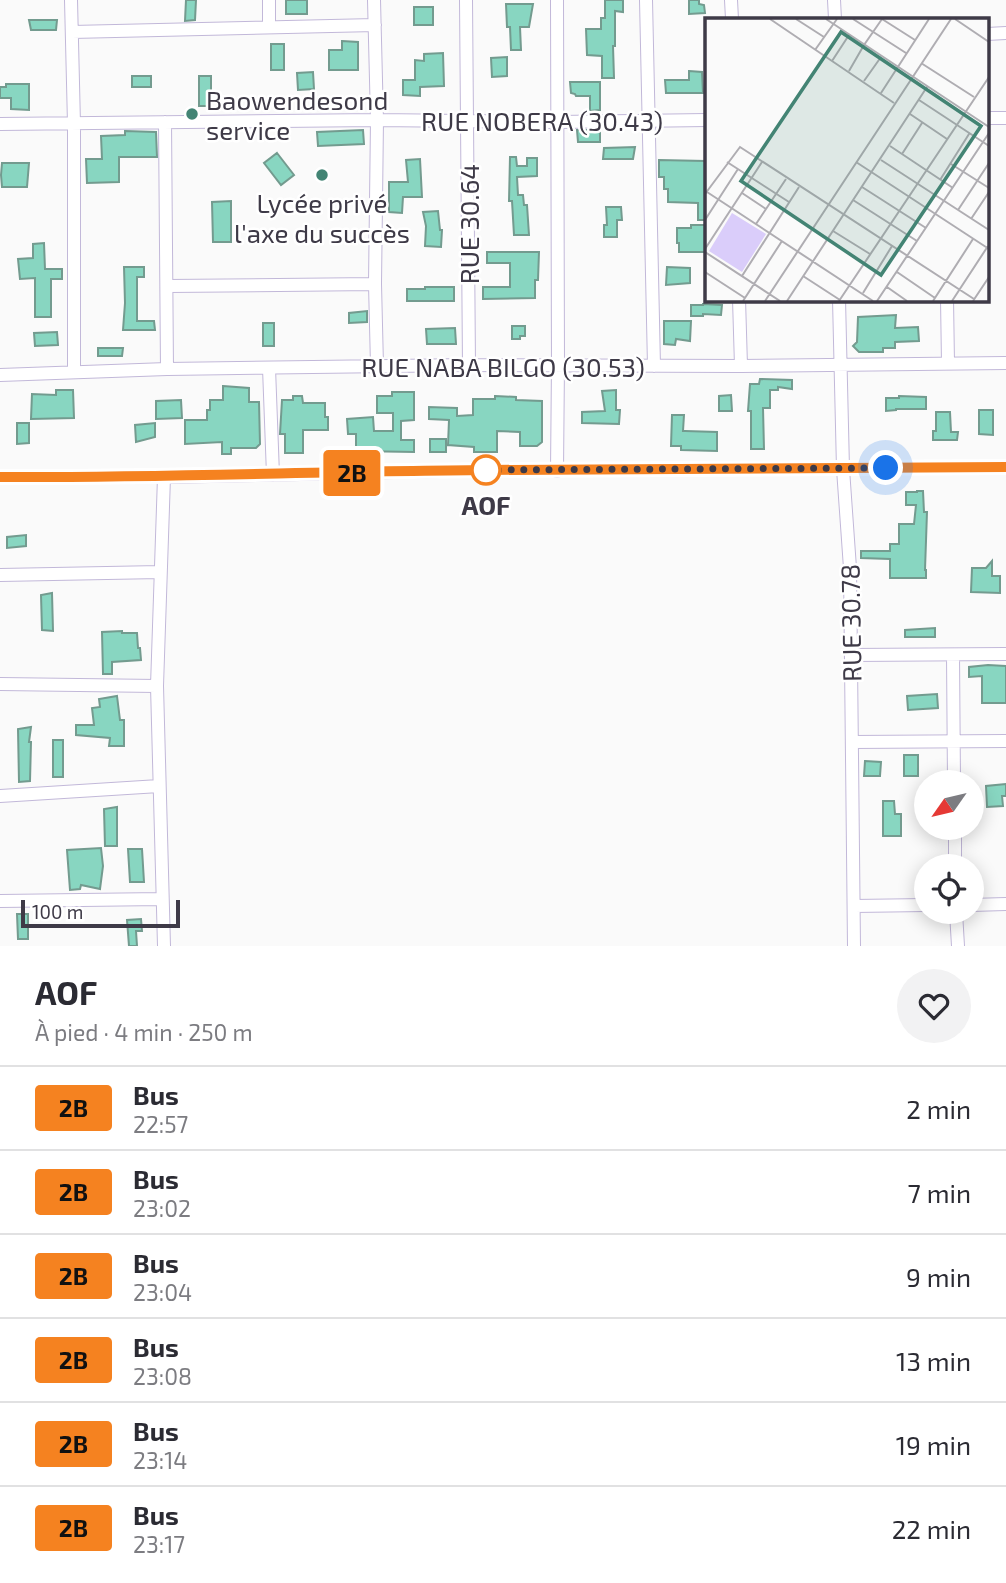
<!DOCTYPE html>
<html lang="fr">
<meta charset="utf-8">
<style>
:root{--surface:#fff;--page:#f2f2f3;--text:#2b2b33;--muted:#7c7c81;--line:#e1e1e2}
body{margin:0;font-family:"Exo 2",sans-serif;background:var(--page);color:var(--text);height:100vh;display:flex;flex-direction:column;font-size:26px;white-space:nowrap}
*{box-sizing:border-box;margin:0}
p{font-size:23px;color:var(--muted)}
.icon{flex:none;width:38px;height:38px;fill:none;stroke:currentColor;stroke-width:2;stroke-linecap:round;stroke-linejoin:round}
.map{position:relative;height:946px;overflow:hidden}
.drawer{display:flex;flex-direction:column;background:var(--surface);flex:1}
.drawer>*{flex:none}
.badge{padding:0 14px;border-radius:5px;font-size:24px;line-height:46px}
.needle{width:46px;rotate:236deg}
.controls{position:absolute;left:914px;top:770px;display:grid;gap:14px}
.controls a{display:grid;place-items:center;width:70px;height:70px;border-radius:50%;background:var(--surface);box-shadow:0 4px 18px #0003;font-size:35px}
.scale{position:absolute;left:21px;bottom:18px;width:159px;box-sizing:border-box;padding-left:7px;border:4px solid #3e3a47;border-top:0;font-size:19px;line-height:24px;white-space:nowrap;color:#3e3a47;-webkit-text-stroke:5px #fff;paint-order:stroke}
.you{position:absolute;width:35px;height:35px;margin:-18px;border:5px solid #fff;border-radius:50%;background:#1a73e8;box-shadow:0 0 0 10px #1a73e833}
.map>.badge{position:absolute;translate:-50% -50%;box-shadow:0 0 0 4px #fff}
.round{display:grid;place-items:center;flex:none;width:74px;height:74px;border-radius:37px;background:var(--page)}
.head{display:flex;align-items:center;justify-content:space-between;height:119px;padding:0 35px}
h1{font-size:33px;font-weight:700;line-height:52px}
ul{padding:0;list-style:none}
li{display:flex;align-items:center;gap:21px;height:84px;padding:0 35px;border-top:2px solid var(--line)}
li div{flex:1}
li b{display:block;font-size:26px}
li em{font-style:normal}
li .badge{min-width:77px;font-weight:700;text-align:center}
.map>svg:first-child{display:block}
.building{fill:#88d6c1;stroke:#739b8f;stroke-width:2}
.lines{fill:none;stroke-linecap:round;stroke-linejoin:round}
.minor-casing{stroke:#c2b8d9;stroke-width:14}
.minor{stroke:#fff;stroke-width:12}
.line-casing{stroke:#fff;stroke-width:16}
.line{stroke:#f58220;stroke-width:10}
.walk{stroke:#3e3a47;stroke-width:7;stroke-dasharray:0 12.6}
.poi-dot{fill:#438474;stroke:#fff;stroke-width:2.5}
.stop-dot{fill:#fff;stroke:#f58220;stroke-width:3.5}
.labels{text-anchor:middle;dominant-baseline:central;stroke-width:5;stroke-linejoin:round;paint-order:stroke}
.poi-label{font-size:26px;fill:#3e3a47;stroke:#fff;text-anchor:start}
.street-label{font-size:26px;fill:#3e3a47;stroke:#fff}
.stop-label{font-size:26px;font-weight:bold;fill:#3e3a47;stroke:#fff}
.inset-road{fill:none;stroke:#afadb2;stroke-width:2}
.view{fill:#438474;fill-opacity:0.15;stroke:#438474;stroke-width:3.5}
.inset-edge{fill:none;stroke:#3e3a47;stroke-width:3.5}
</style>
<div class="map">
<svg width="1006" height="946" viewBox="0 0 1006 946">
<rect width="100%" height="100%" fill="#fafafa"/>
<path class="building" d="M186 0H196L195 20 185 21Z
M286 0H307V14H286Z
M605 0H623V12L615 11V46H613L614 78H602V56L587 55 586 29H601V18H605Z
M689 0H699V4L704 5 705 13 689 14Z
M506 4H533L529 27H520L521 50H511L510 27H507Z
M414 7H433V25H414Z
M29 20H57L56 30H31Z
M342 41 358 42V70H329V50H342Z
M271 44H284V70H271Z
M443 53 444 86 420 87V96L403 95V80H415V60L424 61V54Z
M507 57V76L492 77 491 58Z
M689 71 702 72 703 93H666L665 80H689Z
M313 72 314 89 298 90 297 73Z
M132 76H151V87H132Z
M199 76H211V106H199Z
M570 82H600V110L590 111V96H576L575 94 571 93Z
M6 84H29V110L11 109V98H0V87H6Z
M363 130 364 144 318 146 317 132Z
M577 130H600V142H578Z
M125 131 156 132 157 157H119V182L87 183 86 159H102L101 136 125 135Z
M635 147 633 159H603L604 148Z
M277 153 294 175 281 185 264 163Z
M510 157H516L517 166H527V158H537V176L517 177 518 195H523L524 205H527L529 235H514L512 201H509Z
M420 159 422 197H403L402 213 389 212V182H408L406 160Z
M659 160 705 161V168H707V220H698V203L668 202V189H664V177H659Z
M2 163H29L27 187H2L1 175Z
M231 201V242H213L212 202Z
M606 207H621L622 220H617V237H604V225H607Z
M438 211 440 230H442L441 247 425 246 426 226 423 212Z
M691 225H706V252H679V243H677V228H691Z
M44 243 45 269H62V279H51V317H35V278L20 279 18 259 33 258V244Z
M487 252H539L538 280H535V298L483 299V287H510V263H487Z
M124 267H144V277H137V321H154L155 330H123L125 303Z
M667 267 690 268V283L666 285Z
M425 287H454V301H407V289H425Z
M703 304 722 305 721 315 703 314V316H691V305H703Z
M367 311V322L349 323V313Z
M896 315 895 328 918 327 919 341 895 342V348H883V352H859L853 346 857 342 858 317Z
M664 321H691L690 341 676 339 675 345 664 344Z
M263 323H274V346H263Z
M512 326H525V336H520V339H512Z
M455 328 456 344H427L426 329Z
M57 332 58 345 35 346 34 333Z
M98 348H123L122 356H98Z
M760 379 792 380V389L778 387V390H770V408H763L764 449H751V411H748L750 384H759Z
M223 386 249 388V402H259L260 444 256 448H231V454H222V442L185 444V420H207V410H210V400H223Z
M56 390H73L74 418 31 419 32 394 56 395Z
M616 390V410H620L619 424 582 423V412L605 411 602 391Z
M392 392H414V420L401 421V440H414V452L356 451V434H348L347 419 373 417 374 431H393V413H377V396H392Z
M731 395 732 411H719V396Z
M293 396H302L303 403H325V417H328V430H303V453H285V434H280L282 400H293Z
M495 396 516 397V400L542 401V442L537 446H520V432L497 431V452H474V447L448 445 449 420 429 419V407L457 408V416L473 415V399H495Z
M899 396 926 397V409H896V410L886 411V398H899Z
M181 400 182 418 156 419V401Z
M979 410H993V435L979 434Z
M936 412H950L951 432H958L957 440H933V431H936Z
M672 415H684L683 431H685L717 432V451L681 450V446H671Z
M17 423H29V443L17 444Z
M155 423V437L136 442 135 425Z
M430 439H446V452H430Z
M917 491H923L924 512H927L925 570H926V578H890V559L861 558V551H890V544H899V524H914L916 505H906V492H917Z
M26 535V546L7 548V537Z
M992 561V576H1000V593L971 592 972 568H986Z
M52 593 53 631 42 630 41 595Z
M935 628V637H905V630Z
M122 631V633H137L138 648H140L141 660 112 662V674H103L102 632Z
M988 665 1006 666V703H982V676L969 677V667Z
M937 694 938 708 908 710 907 696Z
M117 696 120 720H124V746H109L110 738 76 735V725H94L92 708 100 707 99 699Z
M31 727 29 742H31L30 781 19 782 18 729Z
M53 740H63V777H53Z
M904 755H918V776H904Z
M865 761 881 762 880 776H864Z
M1006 784V796H1002L1003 806 987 807 986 786Z
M883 801H894L895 814H901V836H883Z
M117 807V846H105L104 809Z
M101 848 103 866 100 889 81 885 80 889 70 890 67 850Z
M128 849H142L144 882H130Z
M17 914H28V939H18Z
M141 919 142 931H136L137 946H129L127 920Z"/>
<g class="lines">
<defs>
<path id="minor" d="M71 0 74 124V372
M269 0V27
M374 0 377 120 375 284 377 366
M466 0 469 365
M557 0 558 364 557 471
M646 0 654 366
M731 0 732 19
M834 0 835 19
M72 32 375 25
M987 34 1006 33
M987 118H1006
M165 122 167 369
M0 124 377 120 558 122 707 120
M168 286 375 284
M739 299 741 366
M839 299 843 469 850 568 854 946
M947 299 948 363
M269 368 273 475
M0 375 167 369 469 365 741 366 1006 363
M0 477H164L487 470 1006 467
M0 575 160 572
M851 655 1006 654
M953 655 954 782
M0 684 157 686
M852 742 1006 741
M0 796 159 786
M955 828V866
M0 901 162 899
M971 905 1006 904
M854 906 926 905
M956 912 958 946
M164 946 157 686 164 477"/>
</defs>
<use href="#minor" class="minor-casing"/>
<use href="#minor" class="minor"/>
</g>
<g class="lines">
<defs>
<path id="line" d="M0 477C162 478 325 471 487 470 660 469 833 468 1006 467"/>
</defs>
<use href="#line" class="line-casing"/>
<use href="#line" class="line"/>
<path class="walk" d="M486 470 886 468"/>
</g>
<g class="poi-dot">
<circle cx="192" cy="114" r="7"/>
<circle cx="322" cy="175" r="7"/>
</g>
<circle class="stop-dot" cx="486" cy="470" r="14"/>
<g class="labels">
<g class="poi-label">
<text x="206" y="99">Baowendesond<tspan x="206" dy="30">service</tspan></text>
<text x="322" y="202" text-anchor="middle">Lycée privé<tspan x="322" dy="30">l'axe du succès</tspan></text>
</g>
<g class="street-label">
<text x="542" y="120">RUE NOBERA (30.43)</text>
<text transform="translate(468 224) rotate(-90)">RUE 30.64</text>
<text x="503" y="366">RUE NABA BILGO (30.53)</text>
<text transform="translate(850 623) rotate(-91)">RUE 30.78</text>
</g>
<g class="stop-label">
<text x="486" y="504">AOF</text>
</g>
</g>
<g transform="translate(705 18)">
<rect width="284" height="284" fill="#fafafa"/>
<path d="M27 195 61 216 37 254 4 233Z" fill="#dacdfa"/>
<path class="inset-road" d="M65 1 189 85M91 1 119 19M121 1 284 109M148 1 201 35M250 1 284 24M110 32 132 1M127 43 144 17M216 45 269 79M144 53 159 27 177 1 210 22M159 63 176 39M176 75 224 1M214 82 284 128M205 96 242 121M185 128 248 170M197 136 217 105M176 142 284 212M22 144 84 184M151 144 284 231M246 146 284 170M235 162 264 116M157 169 221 210M2 174 168 283M37 175 61 191M0 176 35 129 269 281M148 182 212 223M253 192 284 145M266 201 284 174M0 202 33 151M51 206 81 161M128 213 165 236M0 231 57 144M0 234 75 283M0 254 40 280M192 254 230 280M37 258 94 169M98 258 135 282M182 269 202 283M158 275 187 228M38 283 77 223M60 283 246 1M82 283 222 69M134 283 284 59M172 283 284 115M228 283 268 221M247 283 283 228M268 283 284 259"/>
<path class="view" d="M136 14 276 108 176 257 36 163Z"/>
<rect width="284" height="284" class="inset-edge"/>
</g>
</svg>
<div class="controls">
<a><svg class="needle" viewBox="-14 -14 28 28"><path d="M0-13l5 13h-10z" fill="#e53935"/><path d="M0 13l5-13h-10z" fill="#7c7c81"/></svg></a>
<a><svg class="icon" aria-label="locate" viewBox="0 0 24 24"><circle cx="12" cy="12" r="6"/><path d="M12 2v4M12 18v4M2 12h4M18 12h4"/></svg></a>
</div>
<div class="scale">100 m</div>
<div class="you" style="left:886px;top:468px"></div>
<b class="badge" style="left:352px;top:473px;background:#f58220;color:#111">2B</b>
</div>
<section class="drawer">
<div class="head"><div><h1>AOF</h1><p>À pied · 4 min · 250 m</p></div><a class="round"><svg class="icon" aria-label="heart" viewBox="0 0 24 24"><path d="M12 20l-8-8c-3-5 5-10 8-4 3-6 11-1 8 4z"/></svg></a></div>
<ul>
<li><span class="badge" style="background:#f58220;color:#111">2B</span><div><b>Bus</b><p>22:57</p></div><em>2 min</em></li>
<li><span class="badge" style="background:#f58220;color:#111">2B</span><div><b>Bus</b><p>23:02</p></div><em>7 min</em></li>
<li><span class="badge" style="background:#f58220;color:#111">2B</span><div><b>Bus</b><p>23:04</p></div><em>9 min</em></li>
<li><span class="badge" style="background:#f58220;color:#111">2B</span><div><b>Bus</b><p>23:08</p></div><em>13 min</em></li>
<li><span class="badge" style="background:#f58220;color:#111">2B</span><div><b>Bus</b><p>23:14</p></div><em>19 min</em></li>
<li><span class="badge" style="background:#f58220;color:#111">2B</span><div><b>Bus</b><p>23:17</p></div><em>22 min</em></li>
</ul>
</section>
